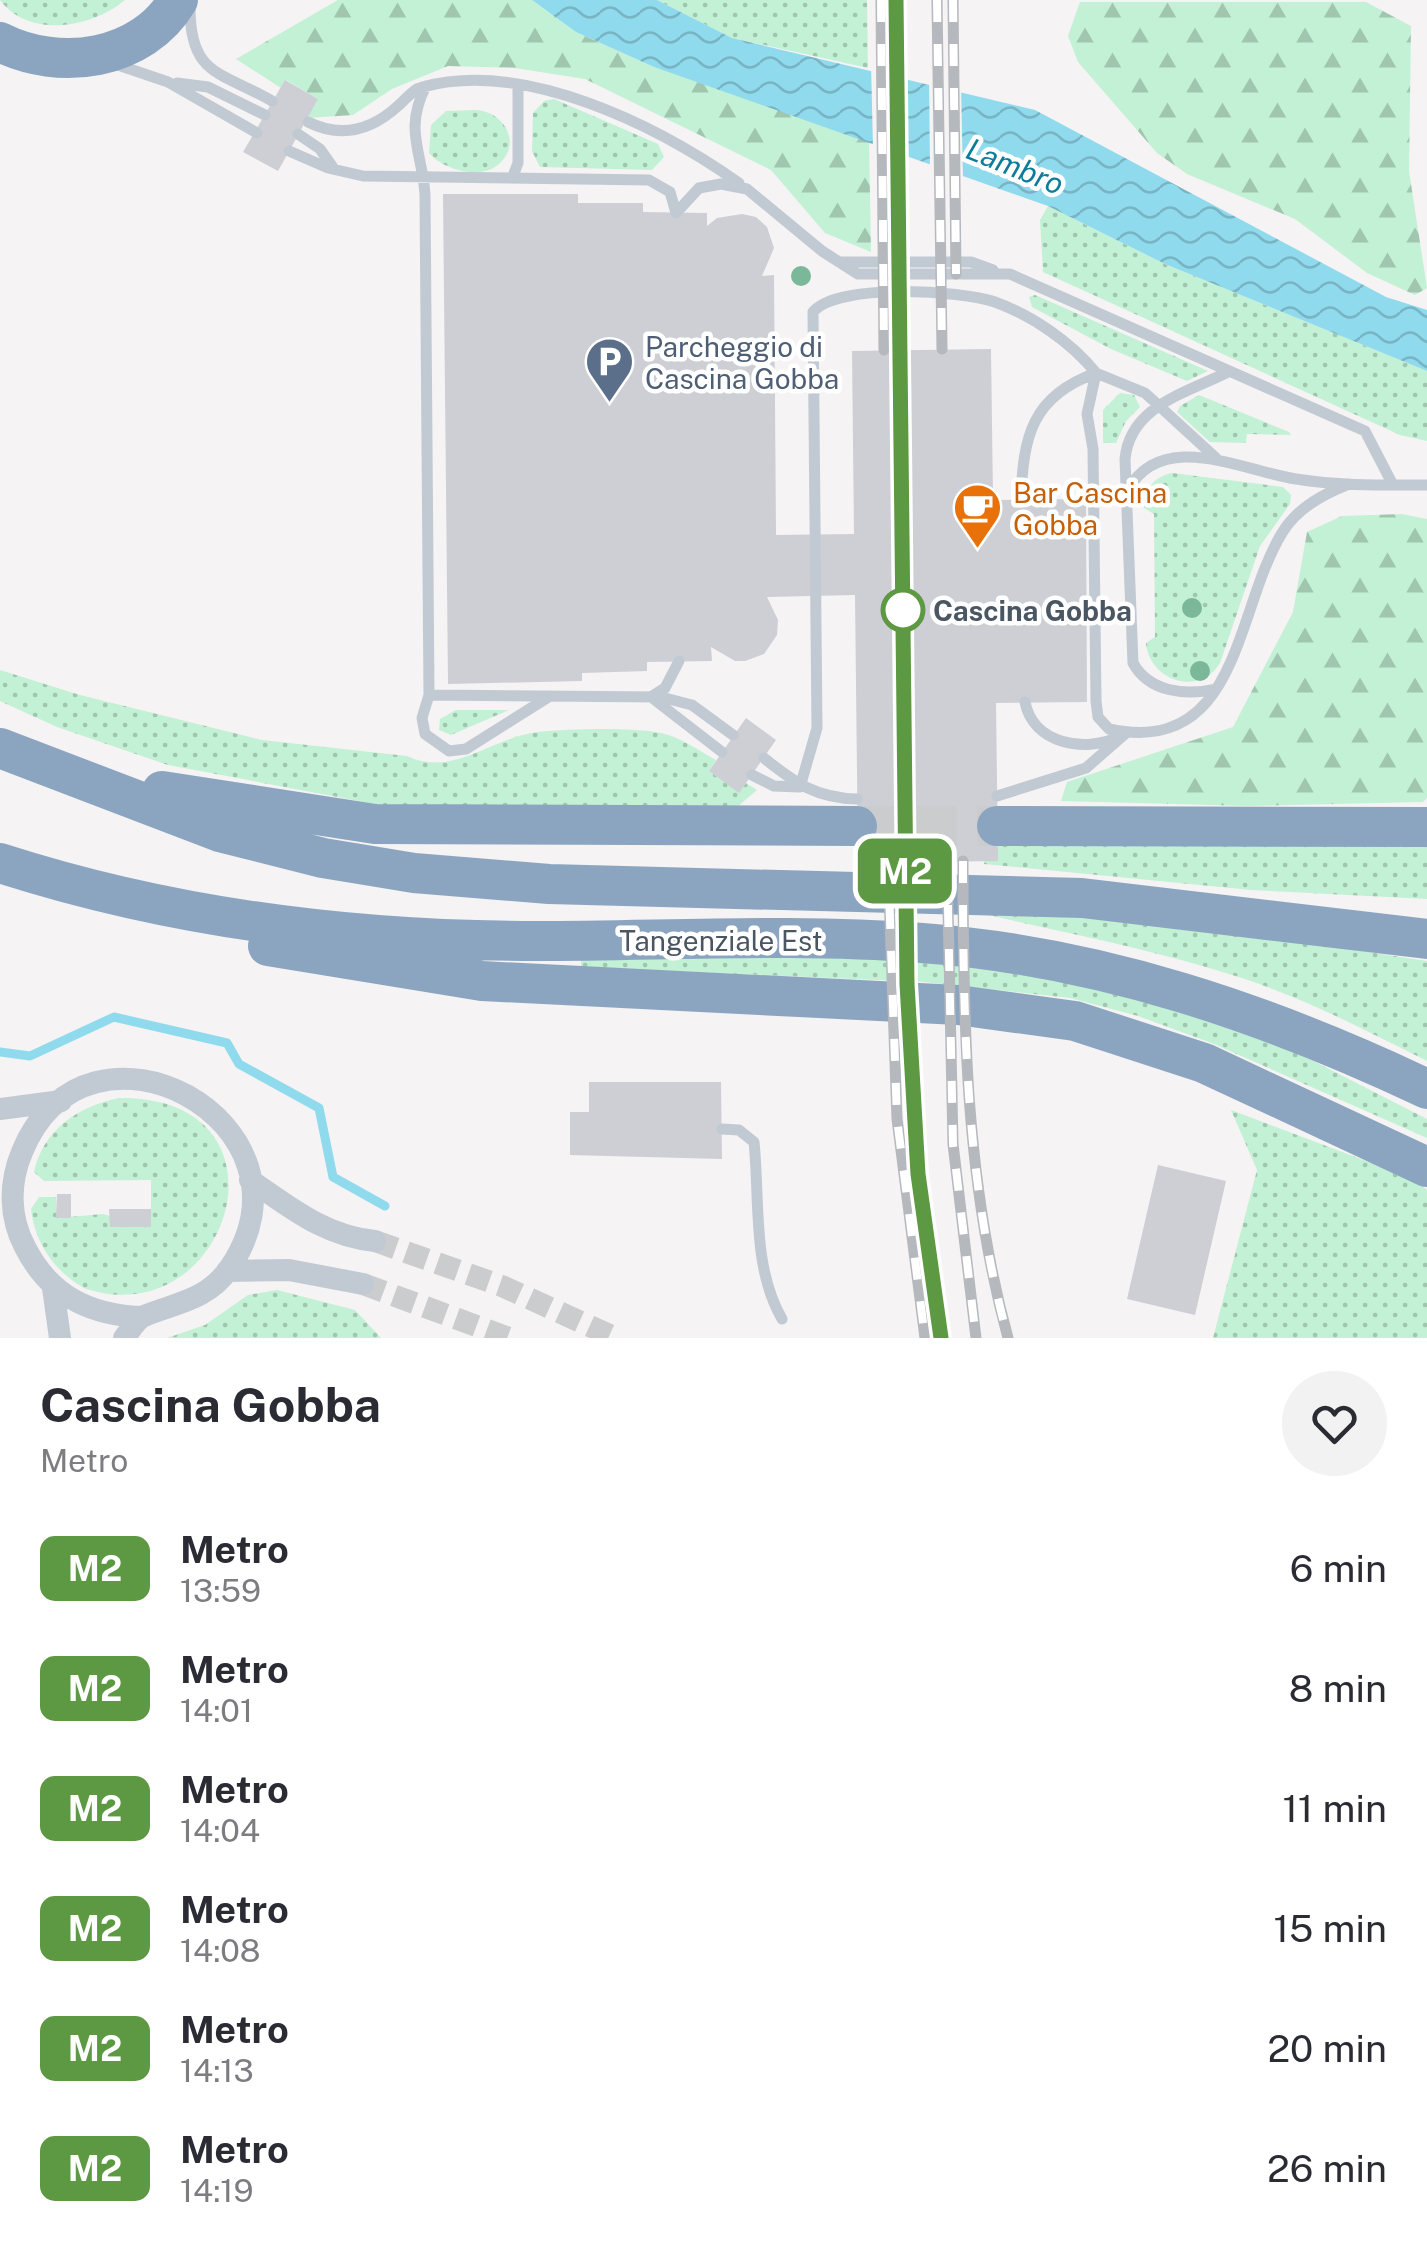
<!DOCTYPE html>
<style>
:root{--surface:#fff;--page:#f2f2f3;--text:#2b2b33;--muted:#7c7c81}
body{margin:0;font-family:"Public Sans",sans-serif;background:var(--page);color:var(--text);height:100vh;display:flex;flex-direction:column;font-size:38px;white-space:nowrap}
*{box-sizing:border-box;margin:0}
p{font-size:32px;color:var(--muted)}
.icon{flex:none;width:55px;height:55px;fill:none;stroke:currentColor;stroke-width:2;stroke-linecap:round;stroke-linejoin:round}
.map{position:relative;height:1338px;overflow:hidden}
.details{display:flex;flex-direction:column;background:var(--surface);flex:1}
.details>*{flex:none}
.badge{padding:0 20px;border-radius:15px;font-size:35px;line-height:65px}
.map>.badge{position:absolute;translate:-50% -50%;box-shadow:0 0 0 5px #fff}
.round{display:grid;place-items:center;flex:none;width:105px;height:105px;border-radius:52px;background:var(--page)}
.headline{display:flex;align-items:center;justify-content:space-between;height:170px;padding:0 40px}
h1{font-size:48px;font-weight:700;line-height:75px}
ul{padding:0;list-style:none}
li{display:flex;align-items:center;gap:30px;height:120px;padding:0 40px}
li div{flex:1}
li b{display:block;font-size:38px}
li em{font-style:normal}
li .badge{min-width:110px;font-weight:700;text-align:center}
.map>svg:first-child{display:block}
.grass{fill:url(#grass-dots)}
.forest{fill:url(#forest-firs)}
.water{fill:url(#water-waves)}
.pier{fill:#f5f3f3}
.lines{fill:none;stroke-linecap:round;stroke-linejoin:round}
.stream{stroke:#90daee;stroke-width:9}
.building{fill:#cdcfd5}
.street-tunnel{stroke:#caccce;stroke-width:22;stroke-dasharray:22 11;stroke-linecap:butt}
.highway-tunnel{stroke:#caccce;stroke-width:40;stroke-dasharray:40 20;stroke-linecap:butt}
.lane{stroke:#c1cad2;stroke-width:11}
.street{stroke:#c1cad2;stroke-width:22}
.highway{stroke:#8ba5c1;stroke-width:40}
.rail-casing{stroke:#b5b8bd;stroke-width:11}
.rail{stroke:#fff;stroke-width:8;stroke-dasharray:22;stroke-linecap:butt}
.tree{fill:#7bb799}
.line-casing{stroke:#fff;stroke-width:22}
.line{stroke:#5d9842;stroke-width:15}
.stop-dot{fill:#fff;stroke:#5d9842;stroke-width:5}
.labels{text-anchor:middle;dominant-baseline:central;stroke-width:9;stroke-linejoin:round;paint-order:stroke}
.service-label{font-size:28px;fill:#4e5e75;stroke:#fff;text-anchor:start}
.food-label{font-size:28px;fill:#c56008;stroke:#fff;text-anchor:start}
.stop-label{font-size:28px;font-weight:bold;fill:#4a5661;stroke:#fff;text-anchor:start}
.street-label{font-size:28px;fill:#4a5661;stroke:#fff}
.water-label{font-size:30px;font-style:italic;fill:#0c7c9b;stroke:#fff}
</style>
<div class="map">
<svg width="1427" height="1338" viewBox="0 0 1427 1338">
<defs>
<pattern id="grass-dots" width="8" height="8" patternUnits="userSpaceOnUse" patternTransform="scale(2.5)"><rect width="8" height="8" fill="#c3f1d5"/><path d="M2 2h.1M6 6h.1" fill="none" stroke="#a0c6b0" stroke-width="1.8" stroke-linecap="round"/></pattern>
<pattern id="forest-firs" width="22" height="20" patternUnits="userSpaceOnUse" patternTransform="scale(2.5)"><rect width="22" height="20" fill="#c3f1d5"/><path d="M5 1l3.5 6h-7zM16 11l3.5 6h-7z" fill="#a0c6b0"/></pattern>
<pattern id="water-waves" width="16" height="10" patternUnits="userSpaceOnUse" patternTransform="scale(2.5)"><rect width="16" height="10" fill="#90daee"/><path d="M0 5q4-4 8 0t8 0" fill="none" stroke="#78b4c4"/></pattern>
</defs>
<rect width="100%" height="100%" fill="#f5f3f3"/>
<path class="grass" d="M0 0H125C92 28 29 39 0 0Z
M657 0H867L868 68 732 38Z
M554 99 658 144 664 157 652 170 540 167 532 151 533 113 544 101Z
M475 110C500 110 522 139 502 161 485 182 443 170 429 153L431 125 446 111Z
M1048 206 1165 264 1427 371V441L1400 435 1043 272 1040 220Z
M1035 295 1208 371 1187 381 1111 349 1032 307 1029 297Z
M1120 393 1134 395 1140 407 1126 421 1116 443H1103V410Z
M1199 395 1289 432 1291 435 1247 434 1246 443 1210 442 1177 412 1180 406Z
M1172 473 1283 487 1291 495 1290 504 1260 546 1220 663C1199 698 1149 680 1146 643L1155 637 1154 514 1144 508C1144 489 1154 477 1172 473Z
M0 670 80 695 262 740 407 756C453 778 492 737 538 732 570 729 630 727 661 733 681 737 699 751 716 760L709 771 739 792 746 783 757 790 737 807 417 812 168 765 57 727 0 701Z
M456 710H509L451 735 439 730 440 719Z
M1427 840V899L1251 890 984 864 983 843Z
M1082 908 1427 961V1061C1367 1031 1308 1000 1245 979 1160 951 1071 934 984 914Z
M817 952 1073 978 1286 1047 1427 1119V1138L1214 1044 1138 1016 1070 998 923 982 581 967V956Z
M119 1098C304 1096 229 1338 84 1288 54 1271 35 1243 31 1209L39 1197H56L57 1218 103 1214 110 1216V1227H151V1180L44 1181 34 1172C43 1130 79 1106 119 1098Z
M1231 1110 1414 1179 1427 1190V1338H1213L1257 1170Z
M277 1290 355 1310 381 1338H167L205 1325 248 1295Z"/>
<path class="forest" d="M338 0H532L576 32 654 67 869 141 871 252 825 233 771 170 585 79 515 68 448 66 392 89 353 115 307 118 318 99 286 80 281 88 236 59Z
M1080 2H1366L1411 26 1409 171 1427 288 1415 295 1367 273 1295 219 1187 174 1157 153 1078 62 1068 36Z
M1402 514 1427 519V798L1423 802 1248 806 1061 801 1067 782 1233 727 1293 612 1307 532 1342 516Z"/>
<path class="water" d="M532 0H657L732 38 1035 110 1386 297 1427 310V371L1165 264 1048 206 654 67 576 32Z"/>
<path class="pier" d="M871 64 905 72 906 160 873 148Z
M929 77 961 84 963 180 930 168Z"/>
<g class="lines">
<path class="stream" d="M0 1052 30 1056 114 1017 227 1043 239 1064 319 1108 333 1177 385 1206"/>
</g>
<path class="building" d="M285 80 318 99 278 171 243 152Z
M443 194H578V203H643V212L707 213V226L717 218 742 214 756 217 767 227 774 248 762 276 774 275 776 535 854 534 852 351 991 349 993 500 1086 499 1087 702 996 703 998 861 858 863 855 595 767 597 778 620 777 635 764 654 745 661H735L711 647 712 661 647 662V671L582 673V681L448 684Z
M746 718 776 740 739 793 709 771Z
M589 1082H721L722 1159 570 1155V1112H589Z
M1158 1165 1226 1181 1195 1315 1127 1299Z
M57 1194H71V1218H56Z
M109 1209H151V1227H110Z"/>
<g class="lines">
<path class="street-tunnel" d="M375 1241 502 1286 616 1338
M363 1284 509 1338"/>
<path class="highway-tunnel" d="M857 826H997"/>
<path class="lane" d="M190 4C189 76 220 71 272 101
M115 64 168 82 257 133
M177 83 208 87 265 115
M426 86C403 130 423 154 425 195L429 695 422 718 425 734 449 751 466 749 550 696
M308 122C342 139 372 130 399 105 407 98 413 89 423 87 525 59 658 126 739 183
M298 134 320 149 334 169
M289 151 328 168 363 176 649 180 670 192 676 213
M513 176 518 163V84
M676 213 699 188 721 184 747 189 822 251 858 274H1010L1365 431 1393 485
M839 262H971L993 270
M1096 373 1087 414 1093 449 1096 701 1098 717 1109 729C1240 757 1235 609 1282 533 1296 509 1323 494 1349 484
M1128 490C1162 428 1244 471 1296 479 1340 486 1384 485 1427 485
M1021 500C1023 436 1032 396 1096 373L1145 393 1216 458
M1216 689C1185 696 1149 692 1133 663L1125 459C1130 406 1186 393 1228 372
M429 695 661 697 692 705 733 735
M651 697 722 752
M651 697 665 688 679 661
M1025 702C1033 744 1085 753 1118 737
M764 758C795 783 816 798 857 799
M752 775 774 786 800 787
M800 787 817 728 813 312C836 283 961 290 995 302 1033 316 1071 342 1096 373
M997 796 1086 768 1126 733
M722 1129 739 1130 754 1142C760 1200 752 1267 782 1319"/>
<path class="street" d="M0 1109 61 1101
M250 1180C290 1207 324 1236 375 1241
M227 1271 289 1270 363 1284
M53 1288 60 1338
M124 1338C130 1331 136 1320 144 1316 175 1303 206 1301 229 1269 329 1123 87 992 22 1152 9 1183 9 1217 25 1247 49 1295 89 1315 141 1317"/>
<path class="highway" d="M0 42C59 72 142 61 178 0
M0 748 220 832 323 858 414 873 549 884 1082 898 1427 939
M162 791 375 824 857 826
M997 826 1427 827
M0 863C174 919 354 941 536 941 664 941 794 933 922 943 1099 956 1267 1013 1427 1089
M268 946 482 981 958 1005 1075 1021 1204 1063 1427 1167"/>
<defs>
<path id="rail" d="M881 0 884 350
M937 0 942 349
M953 0 956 274
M897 130 900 350
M947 861 953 1144 976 1338
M963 861C963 1022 965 1181 1008 1338
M904 862 912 1118 941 1338
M888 863 897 1119 925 1338"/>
</defs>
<use href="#rail" class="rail-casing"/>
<use href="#rail" class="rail"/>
</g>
<g class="tree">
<circle cx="801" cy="276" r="10"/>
<circle cx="1192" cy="608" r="10"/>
<circle cx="1200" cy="671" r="10"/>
</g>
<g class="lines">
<defs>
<path id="line" d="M896 0 907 984 918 1174 941 1338"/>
</defs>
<use href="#line" class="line-casing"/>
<use href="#line" class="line"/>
</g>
<defs>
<symbol id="parking-pin" viewBox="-11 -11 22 30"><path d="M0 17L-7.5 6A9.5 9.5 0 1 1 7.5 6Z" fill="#5c6f8a" stroke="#fff"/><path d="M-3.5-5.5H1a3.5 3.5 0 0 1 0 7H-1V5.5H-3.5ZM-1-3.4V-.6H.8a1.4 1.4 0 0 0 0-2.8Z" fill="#fff"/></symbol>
<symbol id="cafe-pin" viewBox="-11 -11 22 30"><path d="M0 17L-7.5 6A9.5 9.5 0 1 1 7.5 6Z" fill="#e8710a" stroke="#fff"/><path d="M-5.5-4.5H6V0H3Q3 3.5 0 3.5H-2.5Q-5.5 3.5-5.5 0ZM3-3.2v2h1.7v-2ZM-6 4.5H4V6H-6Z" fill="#fff"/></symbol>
</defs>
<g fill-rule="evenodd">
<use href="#parking-pin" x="582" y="334" width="55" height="75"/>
<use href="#cafe-pin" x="950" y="480" width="55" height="75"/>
</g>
<circle class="stop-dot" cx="903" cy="610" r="20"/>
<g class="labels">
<g class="service-label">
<text x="645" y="346">Parcheggio di<tspan x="645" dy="32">Cascina Gobba</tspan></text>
</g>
<g class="food-label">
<text x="1013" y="492">Bar Cascina<tspan x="1013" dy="32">Gobba</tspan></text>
</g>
<g class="stop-label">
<text x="933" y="610">Cascina Gobba</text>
</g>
<g class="street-label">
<text x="721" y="940">Tangenziale Est</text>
</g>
<g class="water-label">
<text transform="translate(1015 166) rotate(22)">Lambro</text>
</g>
</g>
</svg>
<b class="badge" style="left:905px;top:871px;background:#5d9842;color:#fff">M2</b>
</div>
<section class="details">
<div class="headline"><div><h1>Cascina Gobba</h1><p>Metro</p></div><a class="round"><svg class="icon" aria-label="heart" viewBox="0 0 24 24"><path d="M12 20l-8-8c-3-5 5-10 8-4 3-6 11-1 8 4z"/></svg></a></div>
<ul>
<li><span class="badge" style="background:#5d9842;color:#fff">M2</span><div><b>Metro</b><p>13:59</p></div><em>6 min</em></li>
<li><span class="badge" style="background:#5d9842;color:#fff">M2</span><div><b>Metro</b><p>14:01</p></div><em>8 min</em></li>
<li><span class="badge" style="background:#5d9842;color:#fff">M2</span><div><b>Metro</b><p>14:04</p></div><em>11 min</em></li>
<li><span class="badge" style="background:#5d9842;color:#fff">M2</span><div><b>Metro</b><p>14:08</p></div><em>15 min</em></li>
<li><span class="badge" style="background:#5d9842;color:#fff">M2</span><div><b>Metro</b><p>14:13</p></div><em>20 min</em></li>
<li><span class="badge" style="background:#5d9842;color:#fff">M2</span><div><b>Metro</b><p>14:19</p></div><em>26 min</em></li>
</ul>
</section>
